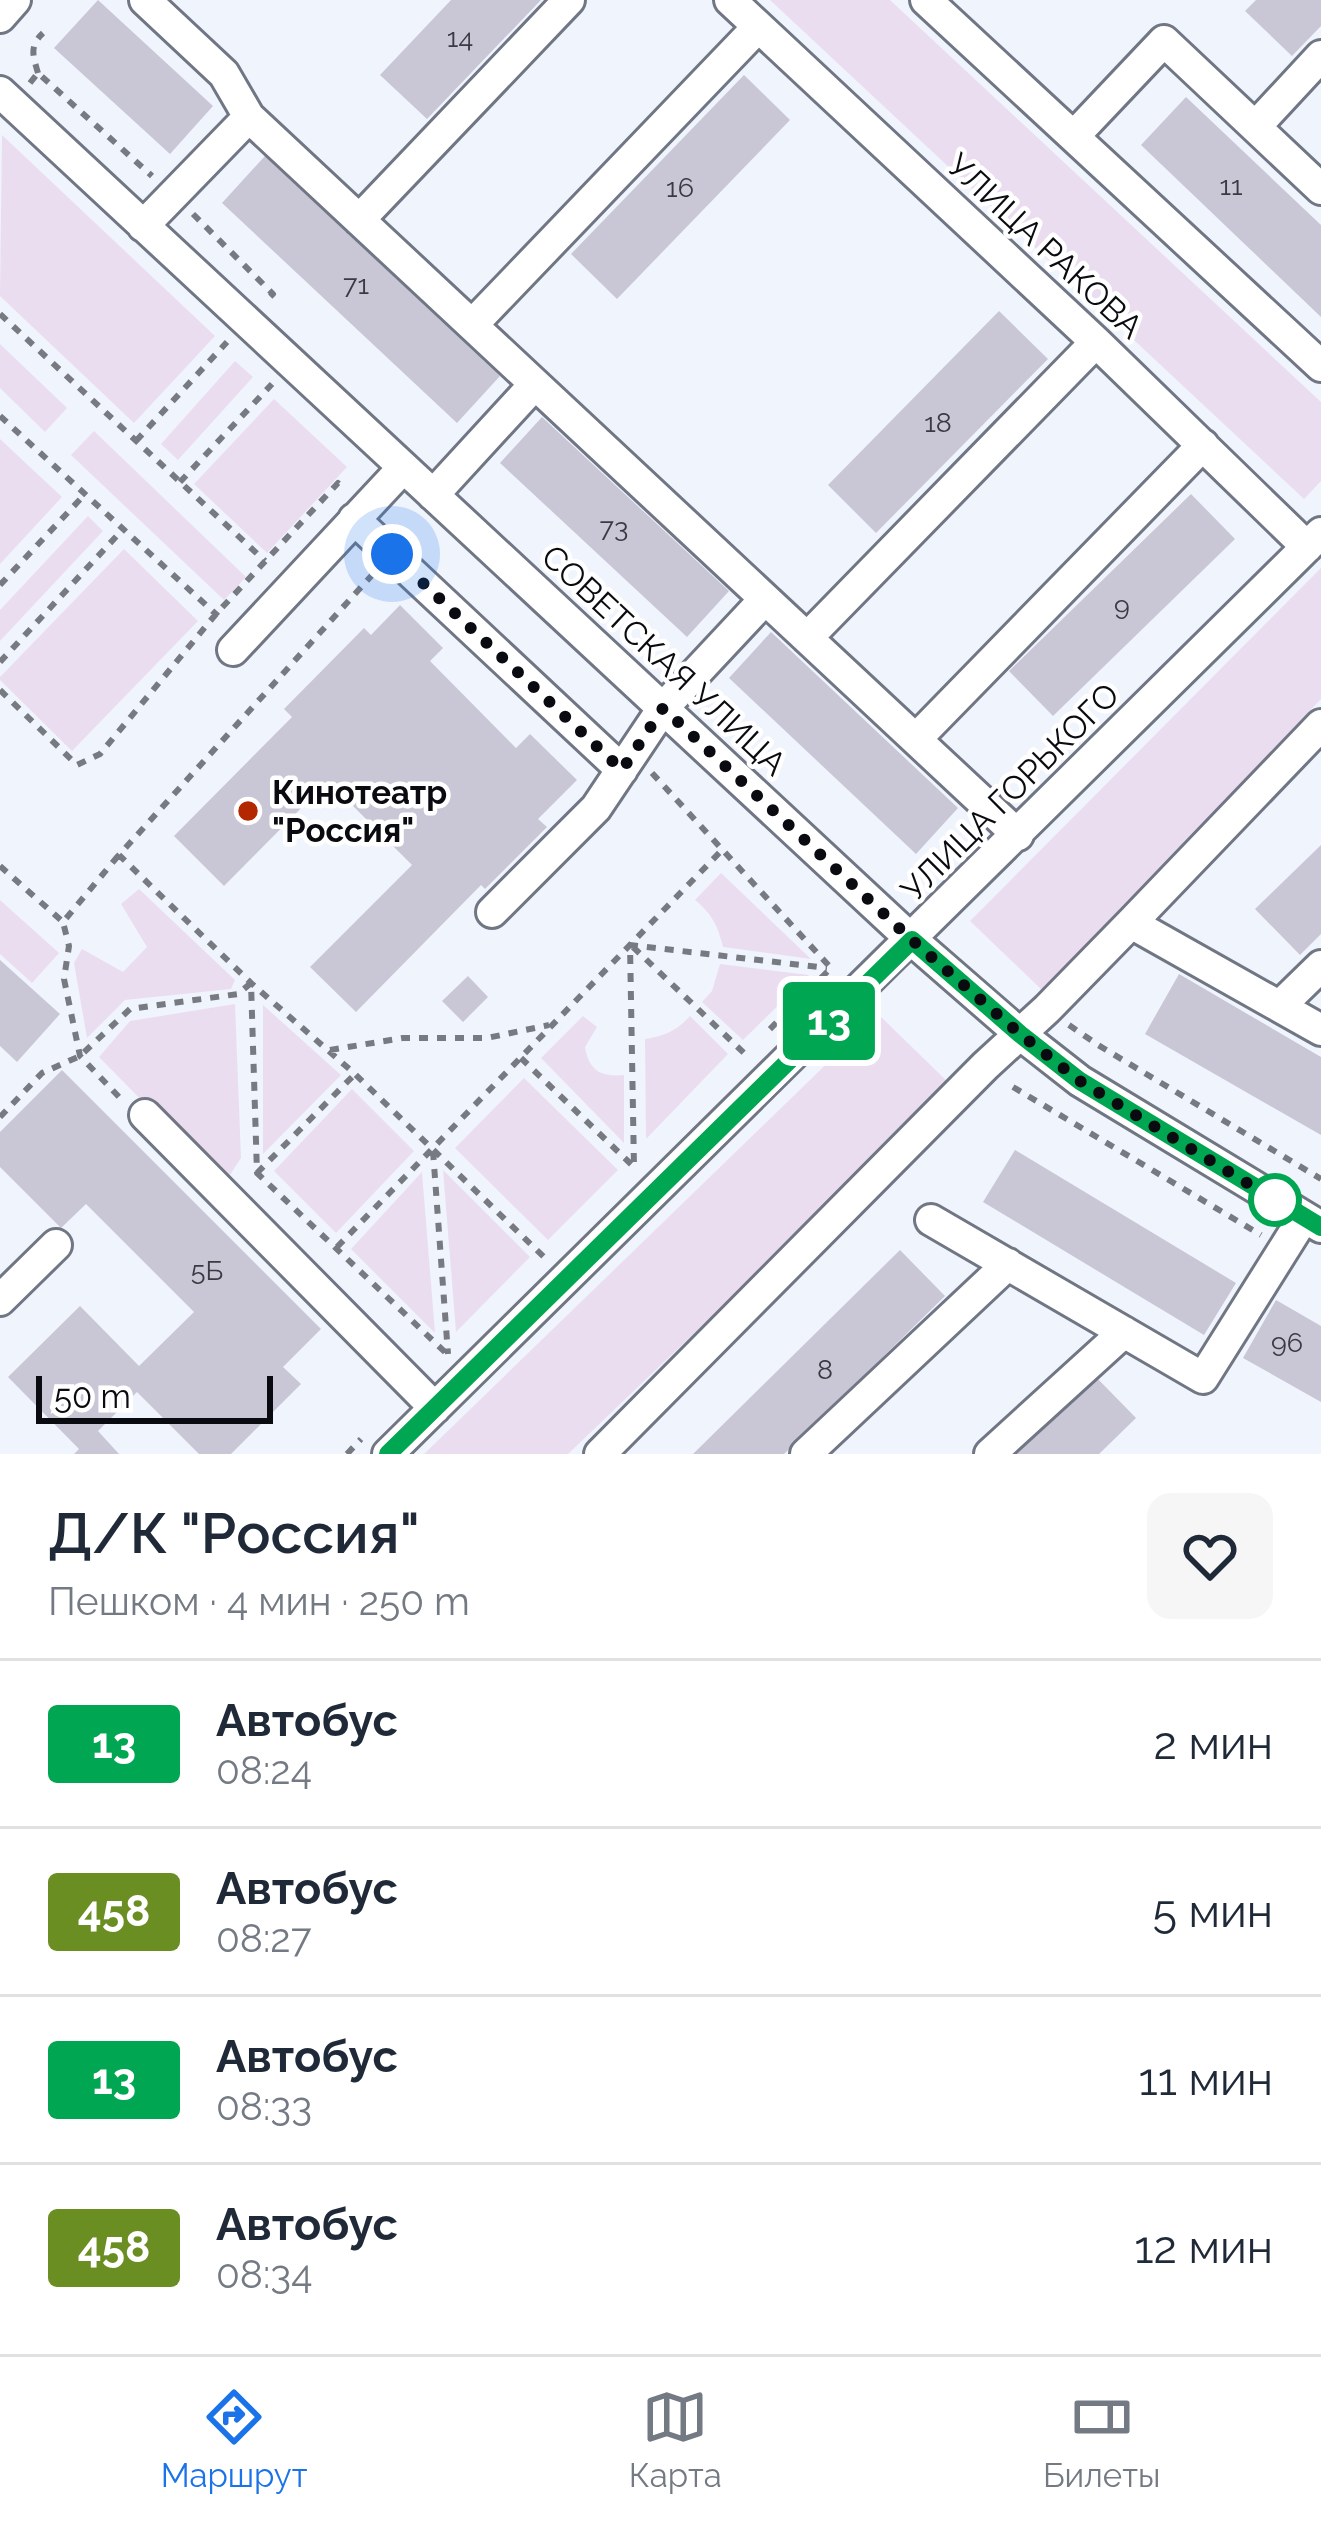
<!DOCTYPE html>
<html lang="ru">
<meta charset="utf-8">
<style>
:root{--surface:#fff;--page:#f6f6f7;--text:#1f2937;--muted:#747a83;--line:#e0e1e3;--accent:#1a73e8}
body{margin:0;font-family:Raleway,sans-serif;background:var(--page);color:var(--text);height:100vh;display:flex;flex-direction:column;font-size:45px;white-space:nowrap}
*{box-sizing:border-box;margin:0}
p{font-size:39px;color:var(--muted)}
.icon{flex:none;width:66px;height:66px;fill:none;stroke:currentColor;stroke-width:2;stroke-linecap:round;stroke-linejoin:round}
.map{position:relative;height:1454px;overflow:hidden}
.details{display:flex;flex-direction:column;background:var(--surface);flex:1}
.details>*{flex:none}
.badge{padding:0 24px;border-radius:9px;font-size:42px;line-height:78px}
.scale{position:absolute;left:36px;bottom:30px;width:237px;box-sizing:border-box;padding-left:12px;border:6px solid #090b10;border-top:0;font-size:33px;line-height:42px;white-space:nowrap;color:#090b10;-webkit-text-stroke:9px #fff;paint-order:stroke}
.you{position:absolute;width:60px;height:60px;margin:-30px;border:9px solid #fff;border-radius:50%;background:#1a73e8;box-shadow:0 0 0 18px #1a73e833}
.map>.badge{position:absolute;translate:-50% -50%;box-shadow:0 0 0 6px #fff}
.round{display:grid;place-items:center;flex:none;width:126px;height:126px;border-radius:24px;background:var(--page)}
.summary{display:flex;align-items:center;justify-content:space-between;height:204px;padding:0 48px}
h1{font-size:57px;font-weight:600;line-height:90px}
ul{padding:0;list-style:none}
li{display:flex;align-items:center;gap:36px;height:168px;padding:0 48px;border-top:3px solid var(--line)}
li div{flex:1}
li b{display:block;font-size:45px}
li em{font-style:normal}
li .badge{min-width:132px;font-weight:700;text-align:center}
.dock{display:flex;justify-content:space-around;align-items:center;height:168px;border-top:3px solid var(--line);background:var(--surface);font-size:33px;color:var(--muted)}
.dock a{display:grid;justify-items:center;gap:6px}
.dock .current{color:var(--accent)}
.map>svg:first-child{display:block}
.green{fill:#ebddf0}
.building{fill:#c9c7d6}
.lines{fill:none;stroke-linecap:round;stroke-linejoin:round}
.minor-casing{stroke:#707683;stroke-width:36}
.path{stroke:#777a81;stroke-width:6;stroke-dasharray:9 9;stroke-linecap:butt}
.minor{stroke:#fff;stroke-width:30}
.line-casing{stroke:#fff;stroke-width:27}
.line{stroke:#00a651;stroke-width:18}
.walk{stroke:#090b10;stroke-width:12;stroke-dasharray:0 21.6}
.poi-dot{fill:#b32800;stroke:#fff;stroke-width:4.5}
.stop-dot{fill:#fff;stroke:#00a651;stroke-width:6}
.labels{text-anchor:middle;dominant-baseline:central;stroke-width:9;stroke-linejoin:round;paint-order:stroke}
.number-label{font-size:27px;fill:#393a42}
.street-label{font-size:33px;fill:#090b10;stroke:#fff}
.poi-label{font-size:33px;font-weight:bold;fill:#090b10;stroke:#fff;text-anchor:start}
</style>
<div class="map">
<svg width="1321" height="1454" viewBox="0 0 1321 1454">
<rect width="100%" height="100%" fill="#f0f4fd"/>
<path class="green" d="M770 0H890L1321 402V481L1304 499Z
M2 135 215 336 134 423 0 296Z
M0 344 67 408 45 432 0 388Z
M235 361 253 377 178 460 161 444Z
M274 399 347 467 267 553 194 484Z
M94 431 246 577 224 600 71 455Z
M0 439 62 497 0 564Z
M88 516 103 531 0 641V610Z
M124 549 198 621 72 751 0 680V677Z
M1321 568V699L1043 991 970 921Z
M721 873 811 959 723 947C718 926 712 914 695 900Z
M139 889 235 980 231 989 125 1000 87 1038 74 963 82 949 123 972 147 947 121 904Z
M0 900 59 953 32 983 0 954Z
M720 964 809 975 743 1040 702 1002 712 991Z
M235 1004 241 1158 224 1184 99 1057 130 1021Z
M263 1005 341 1075 263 1154Z
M878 1014 952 1086 568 1454H424Z
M583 1016 597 1027 585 1047C589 1071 601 1077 624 1075V1143L541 1058Z
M690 1016 728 1054 646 1139 645 1039C665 1036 676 1031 690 1016Z
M524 1078 618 1170 548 1240 455 1148Z
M352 1089 414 1151 336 1233 274 1171Z
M443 1170 530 1257 456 1332Z
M422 1172 435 1333 351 1249Z"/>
<path class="building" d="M98 0 213 106 170 154 54 48Z
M451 0H541L427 119 380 75Z
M1256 0H1321V26L1292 56 1245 11Z
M744 75 790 120 617 299 571 254Z
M1186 97 1321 225V317L1141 145Z
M265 156 500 376 457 423 222 203Z
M999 311 1048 359 876 533 828 485Z
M542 417 729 591 687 637 500 463Z
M1191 494 1235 539 1053 716 1009 671Z
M400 605 443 648 430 661 516 748 530 734 577 780 538 819 547 827 485 889 481 885 356 1012 310 967 412 865 328 781 224 886 174 836 292 717 284 709 364 628 371 635Z
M771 632 958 808 916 854 729 678Z
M1321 845V934L1300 955 1255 909Z
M0 960 60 1014 17 1062 0 1046Z
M1179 974 1321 1057V1135L1145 1034Z
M468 976 488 997 463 1022 442 1001Z
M62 1070 321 1329 283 1367 301 1384 231 1454H199L137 1392 98 1431 119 1454H74L79 1449 8 1377 80 1306 139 1366 194 1312 86 1204 61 1228 0 1167V1132Z
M1015 1150 1236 1283 1204 1335 983 1202Z
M900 1250 945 1296 784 1454H693Z
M1276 1300 1321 1326V1402L1243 1358Z
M1094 1375 1136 1418 1099 1454H1013Z"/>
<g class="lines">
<defs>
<path id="minor" d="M145 0 224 74 249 117 1018 835
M730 0 1096 342 1307 547
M926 0 1321 366
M0 17 15 0
M0 92 912 940 1020 1034 1080 1081 1321 1227
M1256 126 1321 56
M1074 136 1164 41 1321 189
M359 220 569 0
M143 226 249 117
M472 325 758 27
M433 495 535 384
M354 519 622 770
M807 638 1096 342
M233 650 403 468
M916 739 1203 445
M492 912 596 808 663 708 765 599
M1131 923 1321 1030
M1280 1006 1321 966
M145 1115 435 1408
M931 1220 1203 1378 1304 1217
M0 1300 56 1245
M388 1454 1321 533
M600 1454 985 1066 1047 1009 1131 923 1321 725
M806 1454 1008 1264
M990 1454 1124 1332"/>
</defs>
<use href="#minor" class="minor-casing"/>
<path class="path" d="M38 73C33 56 29 46 43 33
M30 83 38 73 152 176
M193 214 273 294 265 302
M0 314 265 561
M0 416 218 616
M136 441 227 342
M180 482 272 384
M373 574 119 855 251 983 355 1074 544 1257
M0 585 86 493
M0 662 125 527
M0 690 77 765 100 754 216 614 338 483 343 487
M652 773 831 968 764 1035
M118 856 63 922 69 946 64 979 80 1056 120 1098
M0 866 63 922
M633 947 745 1054
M1069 1025 1098 1045 1321 1179
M330 1050 403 1038H487L549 1025
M521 1058 634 1167 630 945 827 968
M1013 1087 1261 1235
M0 1117 42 1073 80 1056 130 1009 238 994 251 983 257 1173 448 1355
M433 1151 448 1354
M257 1173 355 1074
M337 1247 722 850
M347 1454 361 1439"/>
<use href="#minor" class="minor"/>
</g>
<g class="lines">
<defs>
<path id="line" d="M388 1454 912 940 1020 1034 1080 1081 1321 1227"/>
</defs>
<use href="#line" class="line-casing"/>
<use href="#line" class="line"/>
<path class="walk" d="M392 554 622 770 663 708 912 940 1020 1034 1080 1081 1275 1200"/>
</g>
<circle class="poi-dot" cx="248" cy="811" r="12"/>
<circle class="stop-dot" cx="1275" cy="1200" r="24"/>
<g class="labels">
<g class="number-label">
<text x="460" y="37">14</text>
<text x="1231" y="185">11</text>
<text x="680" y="187">16</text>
<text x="356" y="284">71</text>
<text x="938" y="422">18</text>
<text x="614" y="527">73</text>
<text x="1122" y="605">9</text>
<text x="207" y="1270">5Б</text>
<text x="1287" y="1342">96</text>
<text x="825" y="1369">8</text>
</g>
<g class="street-label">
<text transform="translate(1045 246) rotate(43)">УЛИЦА РАКОВА</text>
<text transform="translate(664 660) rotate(43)">СОВЕТСКАЯ УЛИЦА</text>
<text transform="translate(1010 792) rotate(-45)">УЛИЦА ГОРЬКОГО</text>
</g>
<g class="poi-label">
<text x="272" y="792">Кинотеатр<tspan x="272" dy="38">"Россия"</tspan></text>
</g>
</g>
</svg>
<div class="scale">50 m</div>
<div class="you" style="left:392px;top:554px"></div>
<b class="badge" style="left:829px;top:1021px;background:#00a651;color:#fff">13</b>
</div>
<section class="details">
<div class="summary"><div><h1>Д/К &quot;Россия&quot;</h1><p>Пешком · 4 мин · 250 m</p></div><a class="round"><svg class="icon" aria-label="heart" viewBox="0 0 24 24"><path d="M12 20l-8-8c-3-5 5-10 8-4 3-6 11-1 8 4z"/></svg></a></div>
<ul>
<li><span class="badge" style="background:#00a651;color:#fff">13</span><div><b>Автобус</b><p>08:24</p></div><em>2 мин</em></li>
<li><span class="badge" style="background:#6b8e23;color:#fff">458</span><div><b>Автобус</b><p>08:27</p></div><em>5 мин</em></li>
<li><span class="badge" style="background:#00a651;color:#fff">13</span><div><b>Автобус</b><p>08:33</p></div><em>11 мин</em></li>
<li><span class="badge" style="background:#6b8e23;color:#fff">458</span><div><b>Автобус</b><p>08:34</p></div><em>12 мин</em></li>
</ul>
</section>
<nav class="dock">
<a class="current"><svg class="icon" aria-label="directions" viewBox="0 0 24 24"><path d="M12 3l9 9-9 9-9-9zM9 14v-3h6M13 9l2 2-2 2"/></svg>Маршрут</a>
<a><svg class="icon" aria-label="map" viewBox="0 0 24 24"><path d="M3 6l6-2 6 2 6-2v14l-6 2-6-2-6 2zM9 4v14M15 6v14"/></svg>Карта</a>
<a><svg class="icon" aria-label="tickets" viewBox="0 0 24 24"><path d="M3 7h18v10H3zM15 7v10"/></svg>Билеты</a>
</nav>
